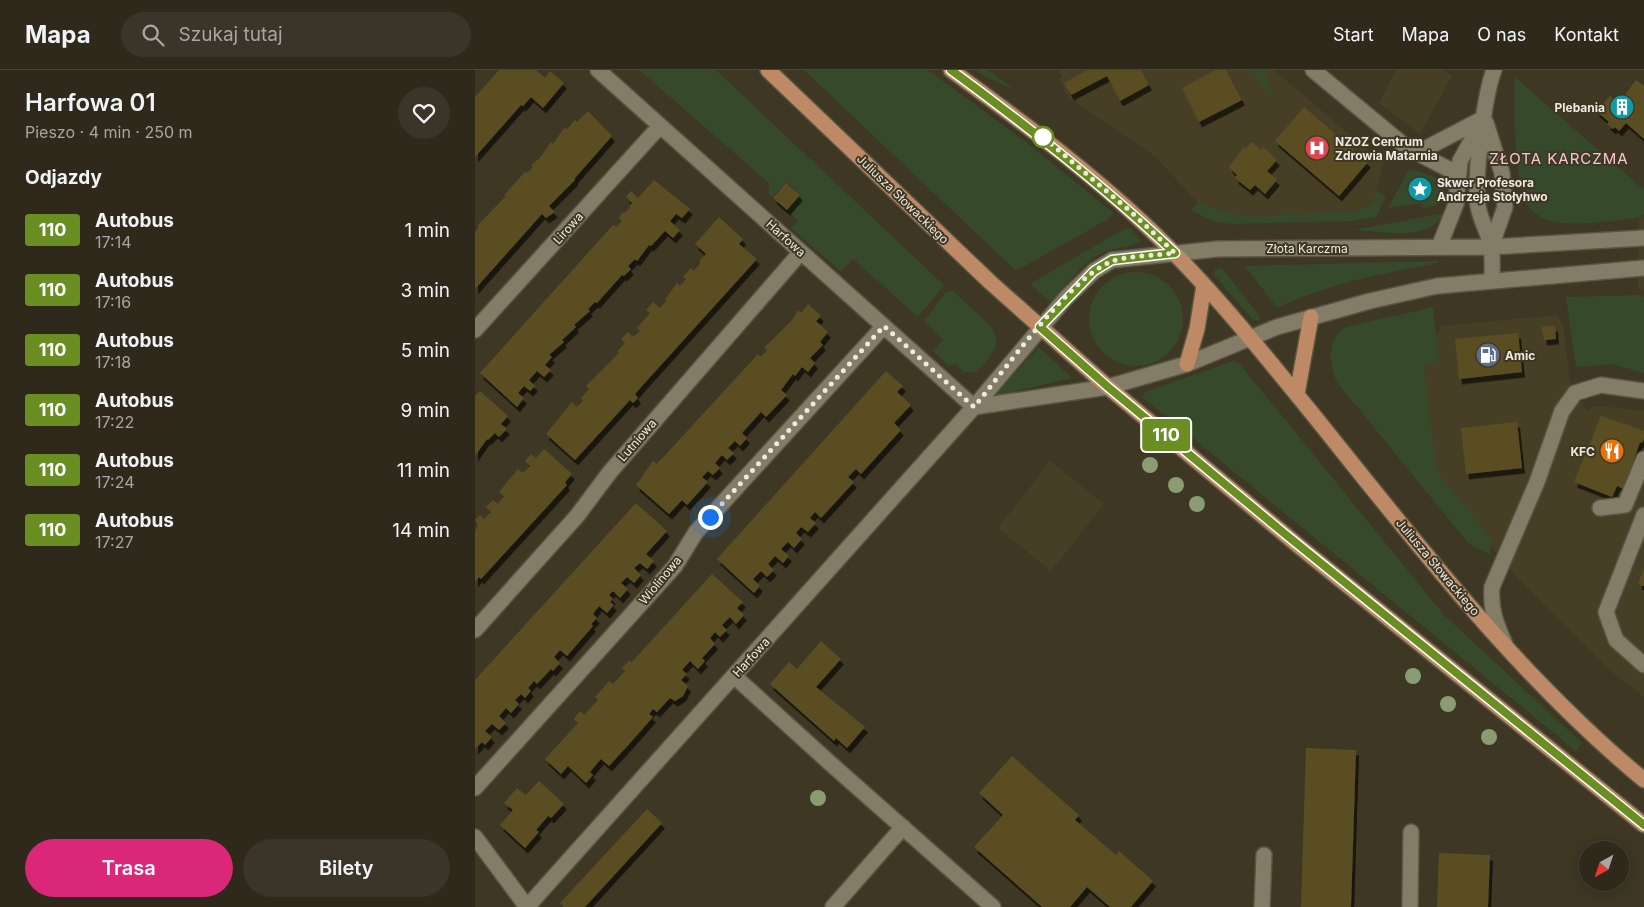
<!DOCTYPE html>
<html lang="pl">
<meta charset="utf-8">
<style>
:root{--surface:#2e291b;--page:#3a3528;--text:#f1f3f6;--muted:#a7a6a3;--line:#49453a;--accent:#db2777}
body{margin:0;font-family:Inter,sans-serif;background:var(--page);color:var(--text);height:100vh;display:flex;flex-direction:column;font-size:19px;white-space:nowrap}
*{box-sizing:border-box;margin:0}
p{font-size:16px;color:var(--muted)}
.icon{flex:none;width:28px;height:28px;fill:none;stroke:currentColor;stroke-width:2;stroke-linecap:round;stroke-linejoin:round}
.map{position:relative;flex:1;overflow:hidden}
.side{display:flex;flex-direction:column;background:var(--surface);width:475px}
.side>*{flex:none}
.badge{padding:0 10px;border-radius:4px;font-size:18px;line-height:32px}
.needle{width:32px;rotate:220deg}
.buttons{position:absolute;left:1104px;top:771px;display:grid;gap:10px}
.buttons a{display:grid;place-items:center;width:50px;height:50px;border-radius:50%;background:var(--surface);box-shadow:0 2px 12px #0003,0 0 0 1px var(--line);font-size:25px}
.you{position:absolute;width:25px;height:25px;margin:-12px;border:4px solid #fff;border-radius:50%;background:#1a73e8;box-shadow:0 0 0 8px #1a73e833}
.map>.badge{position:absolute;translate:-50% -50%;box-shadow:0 0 0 2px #fff}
h2{padding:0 25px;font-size:19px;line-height:45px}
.round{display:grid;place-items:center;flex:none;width:52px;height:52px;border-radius:26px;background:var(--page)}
.head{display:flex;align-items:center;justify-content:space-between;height:85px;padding:0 25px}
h1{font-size:24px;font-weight:600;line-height:38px}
.primary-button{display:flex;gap:10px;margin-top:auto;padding:10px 25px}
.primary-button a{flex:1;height:58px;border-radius:30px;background:var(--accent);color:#fff;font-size:20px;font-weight:600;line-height:58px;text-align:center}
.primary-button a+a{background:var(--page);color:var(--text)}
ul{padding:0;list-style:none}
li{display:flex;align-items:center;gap:15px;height:60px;padding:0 25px}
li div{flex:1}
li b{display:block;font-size:19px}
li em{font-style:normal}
li .badge{min-width:55px;font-weight:700;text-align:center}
header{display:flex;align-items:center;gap:30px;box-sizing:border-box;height:70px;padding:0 25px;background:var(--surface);border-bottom:1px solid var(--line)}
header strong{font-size:24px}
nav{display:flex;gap:28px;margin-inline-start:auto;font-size:18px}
.search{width:350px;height:45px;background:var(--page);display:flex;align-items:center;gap:12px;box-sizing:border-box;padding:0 18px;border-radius:28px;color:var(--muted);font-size:19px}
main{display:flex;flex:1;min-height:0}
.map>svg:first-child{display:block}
.built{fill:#473f25}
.green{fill:#36492b}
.building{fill:#5a4e24;filter:url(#shadow)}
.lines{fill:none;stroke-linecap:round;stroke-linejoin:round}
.minor-casing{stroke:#595443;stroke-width:18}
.major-casing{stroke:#595443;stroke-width:18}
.minor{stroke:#837d67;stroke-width:15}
.major{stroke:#bd8a65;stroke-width:15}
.tree{fill:#899c72}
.line-casing{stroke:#fff;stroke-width:11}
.line{stroke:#6b8e23;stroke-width:8}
.walk{stroke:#eeeadf;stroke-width:5;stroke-dasharray:0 9}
.stop-dot{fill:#fff;stroke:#6b8e23;stroke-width:2.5}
.labels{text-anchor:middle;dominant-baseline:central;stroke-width:4;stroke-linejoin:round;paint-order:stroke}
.poi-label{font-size:12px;font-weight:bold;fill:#eeeadf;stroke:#3d3724;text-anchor:start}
.street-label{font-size:12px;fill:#eeeadf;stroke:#3d3724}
.quarter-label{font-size:15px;letter-spacing:1px;fill:#fac6cd;stroke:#3d3724}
</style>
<header>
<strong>Mapa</strong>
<div class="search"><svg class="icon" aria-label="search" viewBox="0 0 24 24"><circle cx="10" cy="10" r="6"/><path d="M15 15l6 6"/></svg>Szukaj tutaj</div>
<nav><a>Start</a><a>Mapa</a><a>O nas</a><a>Kontakt</a></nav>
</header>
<main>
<section class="side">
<div class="head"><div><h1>Harfowa 01</h1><p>Pieszo · 4 min · 250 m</p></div><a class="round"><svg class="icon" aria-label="heart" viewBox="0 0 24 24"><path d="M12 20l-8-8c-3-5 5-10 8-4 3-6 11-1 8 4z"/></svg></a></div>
<h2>Odjazdy</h2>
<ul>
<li><span class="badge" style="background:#6b8e23;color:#fff">110</span><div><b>Autobus</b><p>17:14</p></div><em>1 min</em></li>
<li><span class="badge" style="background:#6b8e23;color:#fff">110</span><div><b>Autobus</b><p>17:16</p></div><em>3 min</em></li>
<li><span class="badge" style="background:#6b8e23;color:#fff">110</span><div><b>Autobus</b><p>17:18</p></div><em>5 min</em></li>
<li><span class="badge" style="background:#6b8e23;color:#fff">110</span><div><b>Autobus</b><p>17:22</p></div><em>9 min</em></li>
<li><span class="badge" style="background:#6b8e23;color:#fff">110</span><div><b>Autobus</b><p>17:24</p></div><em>11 min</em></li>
<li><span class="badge" style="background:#6b8e23;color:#fff">110</span><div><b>Autobus</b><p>17:27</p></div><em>14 min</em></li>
</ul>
<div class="primary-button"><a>Trasa</a><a>Bilety</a></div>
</section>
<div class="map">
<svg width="1169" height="837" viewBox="0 0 1169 837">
<defs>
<filter id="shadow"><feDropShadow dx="3" dy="5.5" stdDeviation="0" flood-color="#0009"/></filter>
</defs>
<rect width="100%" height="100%" fill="#3d3724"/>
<path class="built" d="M584 0H773L797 27 788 8 795 3 791 0H799L897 84 900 80 910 86 898 133 881 141 769 146 723 133 681 87 593 27 584 9 587 7Z
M921 0H969L977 6 945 64 904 33Z
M1169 146V220L1163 218 1164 149Z
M1082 245 1088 255 1095 313 1112 341 1119 337 1127 336 1169 341V627L1133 599 1040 505 966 416 937 304 967 256Z
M575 391 629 434 576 501 523 458Z"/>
<path class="green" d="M164 0H241L469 215 443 247 378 189 366 202 316 158 323 151 313 140 326 125 311 112 297 127 293 123 294 113Z
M329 0H453L551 72 639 143 635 148 541 201Z
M501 0H513L540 20 511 7Z
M773 0H791L795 3 789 8 797 16 794 18 799 24 797 27Z
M1040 7 1169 120V144L1164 148C1141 150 1094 158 1073 150 1064 147 1054 140 1050 132 1040 108 1038 34 1040 7Z
M934 99 958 106 966 111 967 123 963 134 948 139 947 133 913 138Z
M901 120 911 127 901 147 877 151 757 154 740 152 715 140 723 133 769 146 881 141 898 133Z
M970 143C950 173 909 161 878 160Z
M655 158 666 170C663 176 637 178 627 183 606 193 593 215 577 231H574L555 214 647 160Z
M963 191V193C906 204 855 213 802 238L770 196Z
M747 198 783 244 785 251 778 250 739 205 740 199Z
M614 249a47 47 0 1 1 94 0a47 47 0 1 1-94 0Z
M478 221 517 257C528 279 515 286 502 302H489L479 293 475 297 458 281 468 270 449 251 471 222Z
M1165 225 1169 227V303L1137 294 1101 297 1091 227Z
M958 237 964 292 949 294 960 390 966 407 1016 468 1015 485 993 473 861 311C854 290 851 271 871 257Z
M564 277 597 308 519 326Z
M758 291 764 293 969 545 1107 673 1101 681 667 327 670 322Z"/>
<path class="building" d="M24 0H61L70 8 75 1 89 13 68 38 56 27 48 36 46 35 0 87V27Z
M613 0H666L674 15 645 31 632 6 596 25 589 13Z
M741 0H751L767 30 724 52 707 18Z
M1161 10 1169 16V69L1151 53 1144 61 1140 57 1138 59 1132 54 1134 52 1121 41 1135 26 1144 33Z
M829 37 893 92 864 126 800 71Z
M113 41 137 66 100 108V110L74 136 80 142 71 148 67 144 0 219V162L4 157 2 156 31 126 29 125 50 102 52 103 58 97 56 95 65 88 76 72 78 74 89 58 92 59 100 50 102 52Z
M777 72 786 80 788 77 802 90 792 101 802 110 790 124 780 115 775 120 760 108 762 105 754 97 769 77 770 79Z
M179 110 215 139 207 148 201 144 195 151 205 160 198 168 190 161 176 176 174 175 162 191 160 189 153 196 156 199 149 206 147 205 122 233 120 232 113 239 115 241 99 255 101 257 87 270 89 272 74 285 77 287 70 295 76 300 69 307 62 301 54 310 60 316 55 321 49 316 43 323 49 328 42 337 5 303 138 155 142 157 147 151 144 148 146 144 152 141 157 133 151 127 156 121 163 128Z
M311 113 325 125 312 140 298 128Z
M244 147 268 169 264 174 282 189 167 316 160 324 163 328 158 333 155 330 100 390 71 364 97 332 102 337 108 331 106 328 114 319 111 316 144 283 142 282 150 273 146 269 153 262 158 267 165 261 162 258 175 243 171 240 178 232 185 238 191 231 190 227 191 228 202 213 205 216 211 209 208 207 216 198 219 201 226 192 224 191 231 184 220 174Z
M333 234 346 246 341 251 353 262 345 272 348 275 335 288 340 293 333 302 327 297 320 306 318 304 306 320 312 325 291 347 286 342 267 363 272 368 265 376 260 371 253 378 259 383 252 390 247 385 240 393 245 398 238 405 233 401 227 407 233 412 212 435 207 430 194 444 161 415 178 391 182 394 283 284 286 287 292 280 289 278 317 250 323 240 326 243Z
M1080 256 1081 269 1069 270 1067 257Z
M1043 263 1047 302 984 309 980 269Z
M411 301 428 316 422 322 436 335 419 353 426 360 386 404 381 399 373 407 379 412 346 448 340 442 335 448 341 453 333 462 326 457 321 463 327 469 319 478 313 472 306 479 314 486 308 493 300 486 293 494 299 500 292 507 286 501 278 509 285 516 279 523 242 489Z
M5 321 33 346 26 354 32 359 24 367 20 363 13 370 12 369 0 386V326Z
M1126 346 1169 361V369L1167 373 1165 372 1149 419 1142 416 1137 427 1099 412Z
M1042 352 1047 398 991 404 986 358Z
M69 379 97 404 90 412 92 415 6 509 4 507 0 512V460L3 456 0 450 5 445 9 449 16 442 11 437 18 430 23 434 29 426 24 422 43 399 48 403 55 396 50 391 56 384 61 388Z
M161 433 192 461 171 484 179 491 172 499 165 493 159 498 166 505 159 513 152 507 146 513 153 519 145 528 138 521 134 525 138 529 135 532 139 535 132 543 124 536 118 544 122 548 116 554 118 556 92 586 85 580 79 587 85 593 78 601 76 599 62 614 59 611 53 618 56 621 50 628 46 624 40 630 44 634 36 643 31 638 24 646 31 653 24 660 17 654 10 661 17 667 10 675 7 672 0 679V610Z
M1169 499V516L1163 514Z
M237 504 268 532 262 538 269 545 261 554 255 547 247 555 252 560 245 567 240 562 235 568 240 574 227 588 230 591 223 599 215 591 207 600 212 604 206 610 213 616 208 626 200 631 195 628 182 642 178 639 174 644 178 647 156 672 134 696 126 689 115 702 118 705 111 713 93 696 86 704 70 689 103 653 99 649 105 641 109 645 123 630 120 627 134 611 138 614 150 601 147 598 155 590 156 593Z
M346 571 366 589 341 617 390 657 372 678 361 668 359 671 295 614 314 592 322 599Z
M831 678 881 680 876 837H826Z
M537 686 604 745 600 750 641 785 644 781 678 811 656 837H635L612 817 595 837H567L499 777 528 745 504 723Z
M64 711 89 734 76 748 73 746 61 760 64 762 50 778 25 755 38 740 29 733 42 718 51 725Z
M172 739 187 753 110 837H89L85 833Z
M964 783 1015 785 1013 837H962Z"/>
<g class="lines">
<defs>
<path id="minor" d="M123 0 499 337
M838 0 931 77 983 104
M1011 53 1027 103 1030 137 1016 177
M942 83 1009 48
M964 177 981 134 985 91 1005 55
M1017 211C1017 200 1018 187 1016 177 1014 163 1005 150 1003 136 999 109 1009 26 1019 0
M0 260 185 56
M499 337 633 317 712 294 802 257 895 231 962 216 1169 198
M1125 438 1150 435 1169 389
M1169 445 1131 542 1141 570 1169 595
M0 560 102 446 135 402 326 182
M1030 574C1021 554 1015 539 1017 517L1062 412 1087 341 1100 323 1126 315 1169 321
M259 606 356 694 518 837
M0 718 200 496 221 462 409 256
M0 767 52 837
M52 837 499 337 591 228 619 201 637 190 742 179 1016 177 1169 168
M358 837 428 757
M787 837 789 785
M935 837 936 762"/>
<path id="major" d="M293 0 515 212 633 317 825 477 1169 755
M476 0C554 57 633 115 700 184 750 235 795 292 840 347 942 474 1043 606 1169 710
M712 294 722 259 729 215
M822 324 836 247"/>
</defs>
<use href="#minor" class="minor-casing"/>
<use href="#major" class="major-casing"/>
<use href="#minor" class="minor"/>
<use href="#major" class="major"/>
</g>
<g class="tree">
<circle cx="675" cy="395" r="8"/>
<circle cx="701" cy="415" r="8"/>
<circle cx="722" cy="434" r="8"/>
<circle cx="938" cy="606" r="8"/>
<circle cx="973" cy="634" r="8"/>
<circle cx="1014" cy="667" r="8"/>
<circle cx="343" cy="728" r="8"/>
</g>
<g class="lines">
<defs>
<path id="line" d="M476 0C555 58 629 116 700 183L637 190 619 201 565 257 633 317 810 464 1169 755"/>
</defs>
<use href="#line" class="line-casing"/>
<use href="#line" class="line"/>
<path class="walk" d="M235 447 409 256 499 337C531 299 592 211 635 192 648 186 684 185 700 183L655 141 568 67"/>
</g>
<defs>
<symbol id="building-disc" viewBox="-11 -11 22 22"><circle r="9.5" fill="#0f9aa8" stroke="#3d3724"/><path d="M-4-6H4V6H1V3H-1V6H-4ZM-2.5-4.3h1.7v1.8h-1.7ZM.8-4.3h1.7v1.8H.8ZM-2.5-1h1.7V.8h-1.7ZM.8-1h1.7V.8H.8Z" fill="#fff"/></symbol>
<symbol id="hospital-disc" viewBox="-11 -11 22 22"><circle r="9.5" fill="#e0444e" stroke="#3d3724"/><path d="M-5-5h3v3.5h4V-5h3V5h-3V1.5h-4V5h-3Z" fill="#fff"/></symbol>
<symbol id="sight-disc" viewBox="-11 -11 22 22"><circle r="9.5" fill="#0f9aa8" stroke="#3d3724"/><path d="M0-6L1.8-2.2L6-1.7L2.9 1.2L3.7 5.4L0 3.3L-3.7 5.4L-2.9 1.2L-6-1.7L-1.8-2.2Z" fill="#fff"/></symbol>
<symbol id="fuel-disc" viewBox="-11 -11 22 22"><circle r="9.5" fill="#5c6f8a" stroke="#3d3724"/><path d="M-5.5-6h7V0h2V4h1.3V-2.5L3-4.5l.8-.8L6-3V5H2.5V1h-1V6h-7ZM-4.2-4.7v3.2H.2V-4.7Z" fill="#fff"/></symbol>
<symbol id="restaurant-disc" viewBox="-11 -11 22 22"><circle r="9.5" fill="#e8710a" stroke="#3d3724"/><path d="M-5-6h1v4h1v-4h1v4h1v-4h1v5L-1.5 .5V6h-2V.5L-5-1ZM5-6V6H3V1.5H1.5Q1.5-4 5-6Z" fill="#fff"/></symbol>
</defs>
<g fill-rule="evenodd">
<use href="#building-disc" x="1133" y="23" width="28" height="28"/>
<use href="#hospital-disc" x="828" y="64" width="28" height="28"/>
<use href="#sight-disc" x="931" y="105" width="28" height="28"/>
<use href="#fuel-disc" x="999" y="271" width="28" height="28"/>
<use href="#restaurant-disc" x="1123" y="367" width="28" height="28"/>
</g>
<circle class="stop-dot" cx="568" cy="67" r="10"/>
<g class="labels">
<g class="poi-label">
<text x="1130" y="37" text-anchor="end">Plebania</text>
<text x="860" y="71">NZOZ Centrum<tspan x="860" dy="14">Zdrowia Matarnia</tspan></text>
<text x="962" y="112">Skwer Profesora<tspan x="962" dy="14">Andrzeja Stołyhwo</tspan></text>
<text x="1030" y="285">Amic</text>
<text x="1120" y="381" text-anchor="end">KFC</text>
</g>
<g class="street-label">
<text transform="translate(428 129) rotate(44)">Juliusza Słowackiego</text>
<text transform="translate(93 158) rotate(-48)">Lirowa</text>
<text transform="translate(311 168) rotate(42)">Harfowa</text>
<text x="832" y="178">Złota Karczma</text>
<text transform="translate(162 370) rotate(-49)">Lutniowa</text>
<text transform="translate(963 497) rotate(50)">Juliusza Słowackiego</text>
<text transform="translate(185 510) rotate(-50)">Wiolinowa</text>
<text transform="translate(276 587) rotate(-48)">Harfowa</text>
</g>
<g class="quarter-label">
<text x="1084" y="88">ZŁOTA KARCZMA</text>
</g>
</g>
</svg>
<div class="buttons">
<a><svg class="needle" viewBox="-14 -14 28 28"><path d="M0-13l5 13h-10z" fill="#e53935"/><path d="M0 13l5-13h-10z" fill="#a7a6a3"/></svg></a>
</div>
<div class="you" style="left:235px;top:447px"></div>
<b class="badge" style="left:691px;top:365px;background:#6b8e23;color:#fff">110</b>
</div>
</main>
